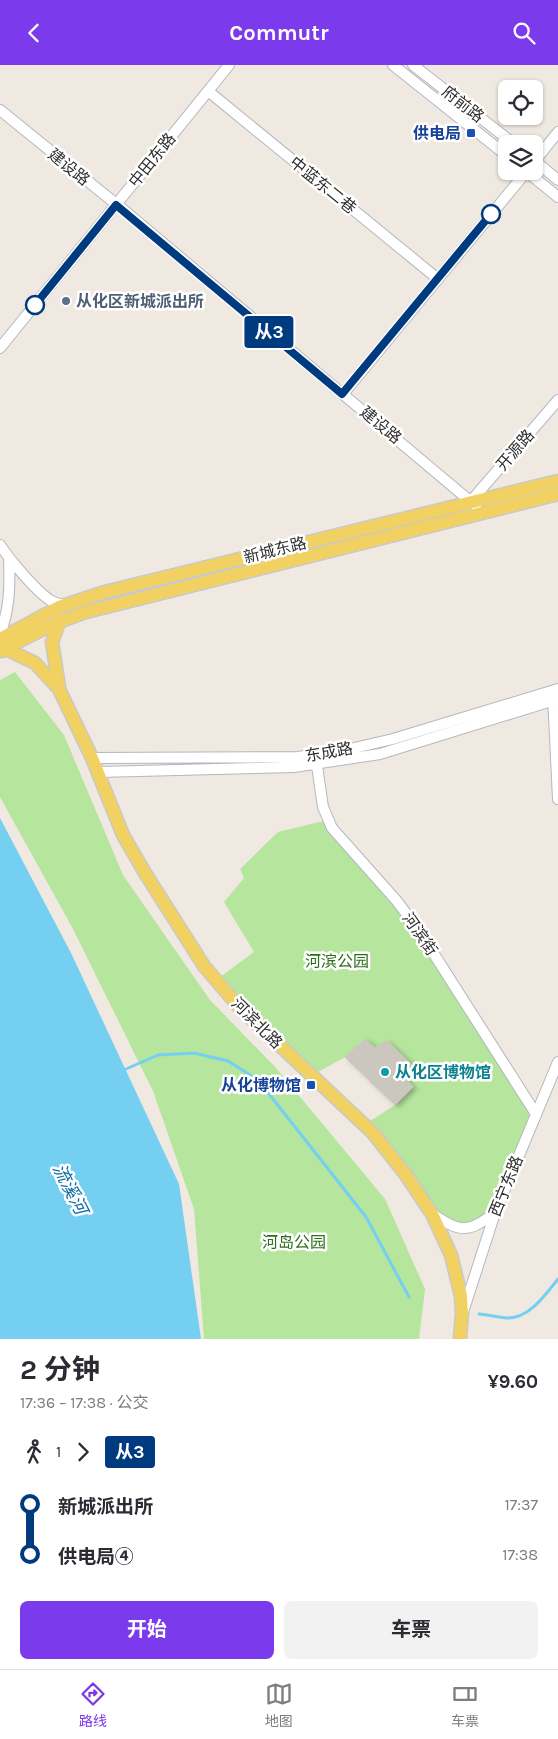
<!DOCTYPE html>
<html lang="zh">
<meta charset="utf-8">
<style>
:root{--surface:#fff;--page:#f2f2f3;--text:#2b2b33;--muted:#7c7c81;--line:#e1e1e2;--accent:#7c3aed}
body{margin:0;font-family:Karla,"Noto Sans SC",sans-serif;background:var(--page);color:var(--text);height:100vh;display:flex;flex-direction:column;font-size:19px;white-space:nowrap}
*{box-sizing:border-box;margin:0}
p{font-size:16px;color:var(--muted)}
.icon{flex:none;width:28px;height:28px;fill:none;stroke:currentColor;stroke-width:2;stroke-linecap:round;stroke-linejoin:round}
.map{position:relative;height:1274px;overflow:hidden}
.details{display:flex;flex-direction:column;background:var(--surface);flex:1}
.details>*{flex:none}
.badge{padding:0 10px;border-radius:4px;font-size:18px;line-height:32px}
.buttons{position:absolute;left:498px;top:15px;display:grid;gap:10px}
.buttons a{display:grid;place-items:center;width:45px;height:45px;border-radius:8px;background:var(--surface);box-shadow:0 1px 4px #0004;font-size:25px}
.map>.badge{position:absolute;translate:-50% -50%;box-shadow:0 0 0 2px #fff}
.legs{display:flex;align-items:center;gap:8px;height:55px;padding:0 20px;font-size:16px}
.legs p{margin-inline-start:auto}
.overview{display:flex;align-items:center;justify-content:space-between;height:85px;padding:0 20px}
h1{font-size:28px;font-weight:700;line-height:38px}
.primary-button{display:flex;gap:10px;margin-top:auto;padding:10px 20px}
.primary-button a{flex:1;height:58px;border-radius:8px;background:var(--accent);color:#fff;font-size:20px;font-weight:700;line-height:58px;text-align:center}
.primary-button a+a{background:var(--page);color:var(--text)}
ul{padding:0 20px;list-style:none}
li{display:flex;align-items:center;gap:18px;height:50px;font-size:19px}
li i{display:grid;place-items:center;width:8px;height:100%;margin:0 6px;background:currentColor}
li i::after{content:'';width:12px;height:12px;margin:-6px;border:4px solid;border-radius:50%;background:var(--surface)}
li p{margin-inline-start:auto}
li:first-child i{background:linear-gradient(#0000 50%,currentColor 0)}
li:last-child i{background:linear-gradient(currentColor 50%,#0000 0)}
header{display:flex;justify-content:space-between;align-items:center;height:65px;padding:0 20px;background:var(--accent);color:#fff;font-size:22px;font-weight:700}
.tab-bar{display:flex;justify-content:space-around;align-items:center;height:70px;border-top:1px solid var(--line);background:var(--surface);font-size:14px;color:var(--muted)}
.tab-bar a{display:grid;justify-items:center;gap:2px}
.tab-bar .active{color:var(--accent)}
.map>svg:first-child{display:block}
.green{fill:#b6e59e}
.water{fill:#75cff0}
.lines{fill:none;stroke-linecap:round;stroke-linejoin:round}
.stream{stroke:#75cff0;stroke-width:3}
.building{fill:#cbc7bf;stroke:#cbc5ba;filter:url(#shadow)}
.minor-casing{stroke:#b4b7c1;stroke-width:12}
.major-casing{stroke:#c9c9c9;stroke-width:15}
.minor{stroke:#fff;stroke-width:10}
.major{stroke:#f2d163;stroke-width:12}
.line-1-casing{stroke:#fff;stroke-width:11}
.line-1{stroke:#003b80;stroke-width:8}
.transit-dot{fill:#1a4fb4;stroke:#fff;stroke-width:2}
.stop-1-dot{fill:#fff;stroke:#003b80;stroke-width:2.5}
.service-dot{fill:#5c6f8a;stroke:#fff;stroke-width:2}
.culture-dot{fill:#0f9aa8;stroke:#fff;stroke-width:2}
.labels{text-anchor:middle;dominant-baseline:central;stroke-width:5;stroke-linejoin:round;paint-order:stroke}
.street-label{font-size:16px;fill:#2e2e2e;stroke:#fff}
.transit-label{font-size:16px;font-weight:bold;fill:#164399;stroke:#fff;text-anchor:end}
.service-label{font-size:16px;font-weight:bold;fill:#4e5e75;stroke:#fff;text-anchor:start}
.park-label{font-size:16px;fill:#2c6e1b;stroke:#fff}
.culture-label{font-size:16px;font-weight:bold;fill:#0d838f;stroke:#fff;text-anchor:start}
.water-label{font-size:18px;font-style:italic;fill:#0d6fa3;stroke:#fff}
</style>
<header><svg class="icon" aria-label="back" viewBox="0 0 24 24"><path d="M15 5l-7 7 7 7"/></svg>Commutr<svg class="icon" aria-label="search" viewBox="0 0 24 24"><circle cx="10" cy="10" r="6"/><path d="M15 15l6 6"/></svg></header>
<div class="map">
<svg width="558" height="1274" viewBox="0 0 558 1274">
<defs>
<filter id="shadow"><feDropShadow dx="3.5" dy="2" stdDeviation="2.5" flood-color="#0004"/></filter>
</defs>
<rect width="100%" height="100%" fill="#efe9e1"/>
<path class="green" d="M15 607 64 670 123 810 210 935 276 1003 385 1134 425 1224 419 1274H204L194 1144 153 1026 73 864 0 732V615Z
M328 755 396 835 536 1049 495 1148 476 1162 446 1158 364 1060 395 1040 412 1022 404 1012 414 1002 387 976 375 983 364 974 345 992 311 1011 216 915 254 887 224 837 244 813 240 804 278 767Z"/>
<path class="water" d="M0 753 71 888 179 1119 201 1274H0Z"/>
<g class="lines">
<path class="stream" d="M126 1004 158 990 194 988 228 996 258 1015 366 1152 409 1232
M479 1249C488 1250 498 1252 507 1253 529 1254 545 1230 558 1214"/>
</g>
<path class="building" d="M365 974 375 983 387 976 414 1002 404 1012 413 1022 395 1040 345 992Z"/>
<g class="lines">
<defs>
<path id="minor" d="M393 0 506 90
M413 0 514 79
M208 26 438 214
M0 45 126 147 476 441
M534 95 558 115
M534 97 558 67
M526 106 558 132
M0 283 229 0
M343 329 527 106
M471 436 558 335
M0 480C9 494 37 527 50 535 54 538 60 539 65 540
M0 569C10 544 10 519 9 493
M553 630 558 734
M92 693 298 692 350 684 393 674 558 624
M316 694 323 742 332 763 396 835 418 864 536 1049
M98 707 294 702 380 689 558 634
M432 1149C462 1168 467 1168 495 1148
M464 1244 495 1148 558 997"/>
<path id="major" d="M0 574 59 542 105 527 558 416
M6 584 35 598 59 624 92 693 123 770 145 808 204 901 239 942 373 1068 406 1110 432 1149 451 1190 461 1231 462 1248 460 1274
M2 586C29 570 56 557 86 547L558 429
M59 622 52 577 60 555"/>
</defs>
<use href="#minor" class="minor-casing"/>
<use href="#major" class="major-casing"/>
<use href="#minor" class="minor"/>
<use href="#major" class="major"/>
</g>
<g class="lines">
<defs>
<path id="line-1" d="M35 240 116 140 342 329 491 149"/>
</defs>
<use href="#line-1" class="line-1-casing"/>
<use href="#line-1" class="line-1"/>
</g>
<g class="transit-dot">
<rect x="466" y="63" width="10" height="10" rx="2.5"/>
<rect x="306" y="1015" width="10" height="10" rx="2.5"/>
</g>
<g class="stop-1-dot">
<circle cx="491" cy="149" r="9"/>
<circle cx="35" cy="240" r="9"/>
</g>
<circle class="service-dot" cx="66" cy="236" r="5"/>
<circle class="culture-dot" cx="385" cy="1007" r="5"/>
<g class="labels">
<g class="street-label">
<text transform="translate(463 39) rotate(38)">府前路</text>
<text transform="translate(152 95) rotate(-51)">中田东路</text>
<text transform="translate(69 102) rotate(39)">建设路</text>
<text transform="translate(323 120) rotate(39)">中蓝东二巷</text>
<text transform="translate(381 360) rotate(40)">建设路</text>
<text transform="translate(515 385) rotate(-49)">开源路</text>
<text transform="translate(275 485) rotate(-14)">新城东路</text>
<text transform="translate(329 687) rotate(-10)">东成路</text>
<text transform="translate(420 869) rotate(55)">河滨街</text>
<text transform="translate(257 958) rotate(45)">河滨北路</text>
<text transform="translate(506 1121) rotate(-68)">西宁东路</text>
</g>
<g class="transit-label">
<text x="461" y="68">供电局</text>
<text x="301" y="1020">从化博物馆</text>
</g>
<g class="service-label">
<text x="76" y="236">从化区新城派出所</text>
</g>
<g class="park-label">
<text x="337" y="896">河滨公园</text>
<text x="294" y="1177">河岛公园</text>
</g>
<g class="culture-label">
<text x="395" y="1007">从化区博物馆</text>
</g>
<g class="water-label">
<text transform="translate(70 1124) rotate(63)">流溪河</text>
</g>
</g>
</svg>
<div class="buttons">
<a><svg class="icon" aria-label="locate" viewBox="0 0 24 24"><circle cx="12" cy="12" r="6"/><path d="M12 2v4M12 18v4M2 12h4M18 12h4"/></svg></a>
<a><svg class="icon" aria-label="layers" viewBox="0 0 24 24"><path d="M12 4l9 5-9 5-9-5zM3 14l9 5 9-5"/></svg></a>
</div>
<b class="badge" style="left:269px;top:267px;background:#003b80;color:#fff">从3</b>
</div>
<section class="details">
<div class="overview"><div><h1>2 分钟</h1><p>17:36 – 17:38 · 公交</p></div><b>¥9.60</b></div>
<div class="legs"><svg class="icon" aria-label="walk" viewBox="0 0 24 24"><circle cx="13" cy="4" r="2"/><path d="M13 8l-2 6 4 7M11 14l-3 7M7 12l3-4h3l4 4"/></svg>1<svg class="icon" aria-label="forward" viewBox="0 0 24 24"><path d="M9 5l7 7-7 7"/></svg><b class="badge" style="background:#003b80;color:#fff">从3</b></div>
<ul>
<li><i style="color:#003b80"></i><b>新城派出所</b><p>17:37</p></li>
<li><i style="color:#003b80"></i><b>供电局④</b><p>17:38</p></li>
</ul>
<div class="primary-button"><a>开始</a><a>车票</a></div>
</section>
<nav class="tab-bar">
<a class="active"><svg class="icon" aria-label="directions" viewBox="0 0 24 24"><path d="M12 3l9 9-9 9-9-9zM9 14v-3h6M13 9l2 2-2 2"/></svg>路线</a>
<a><svg class="icon" aria-label="map" viewBox="0 0 24 24"><path d="M3 6l6-2 6 2 6-2v14l-6 2-6-2-6 2zM9 4v14M15 6v14"/></svg>地图</a>
<a><svg class="icon" aria-label="tickets" viewBox="0 0 24 24"><path d="M3 7h18v10H3zM15 7v10"/></svg>车票</a>
</nav>
